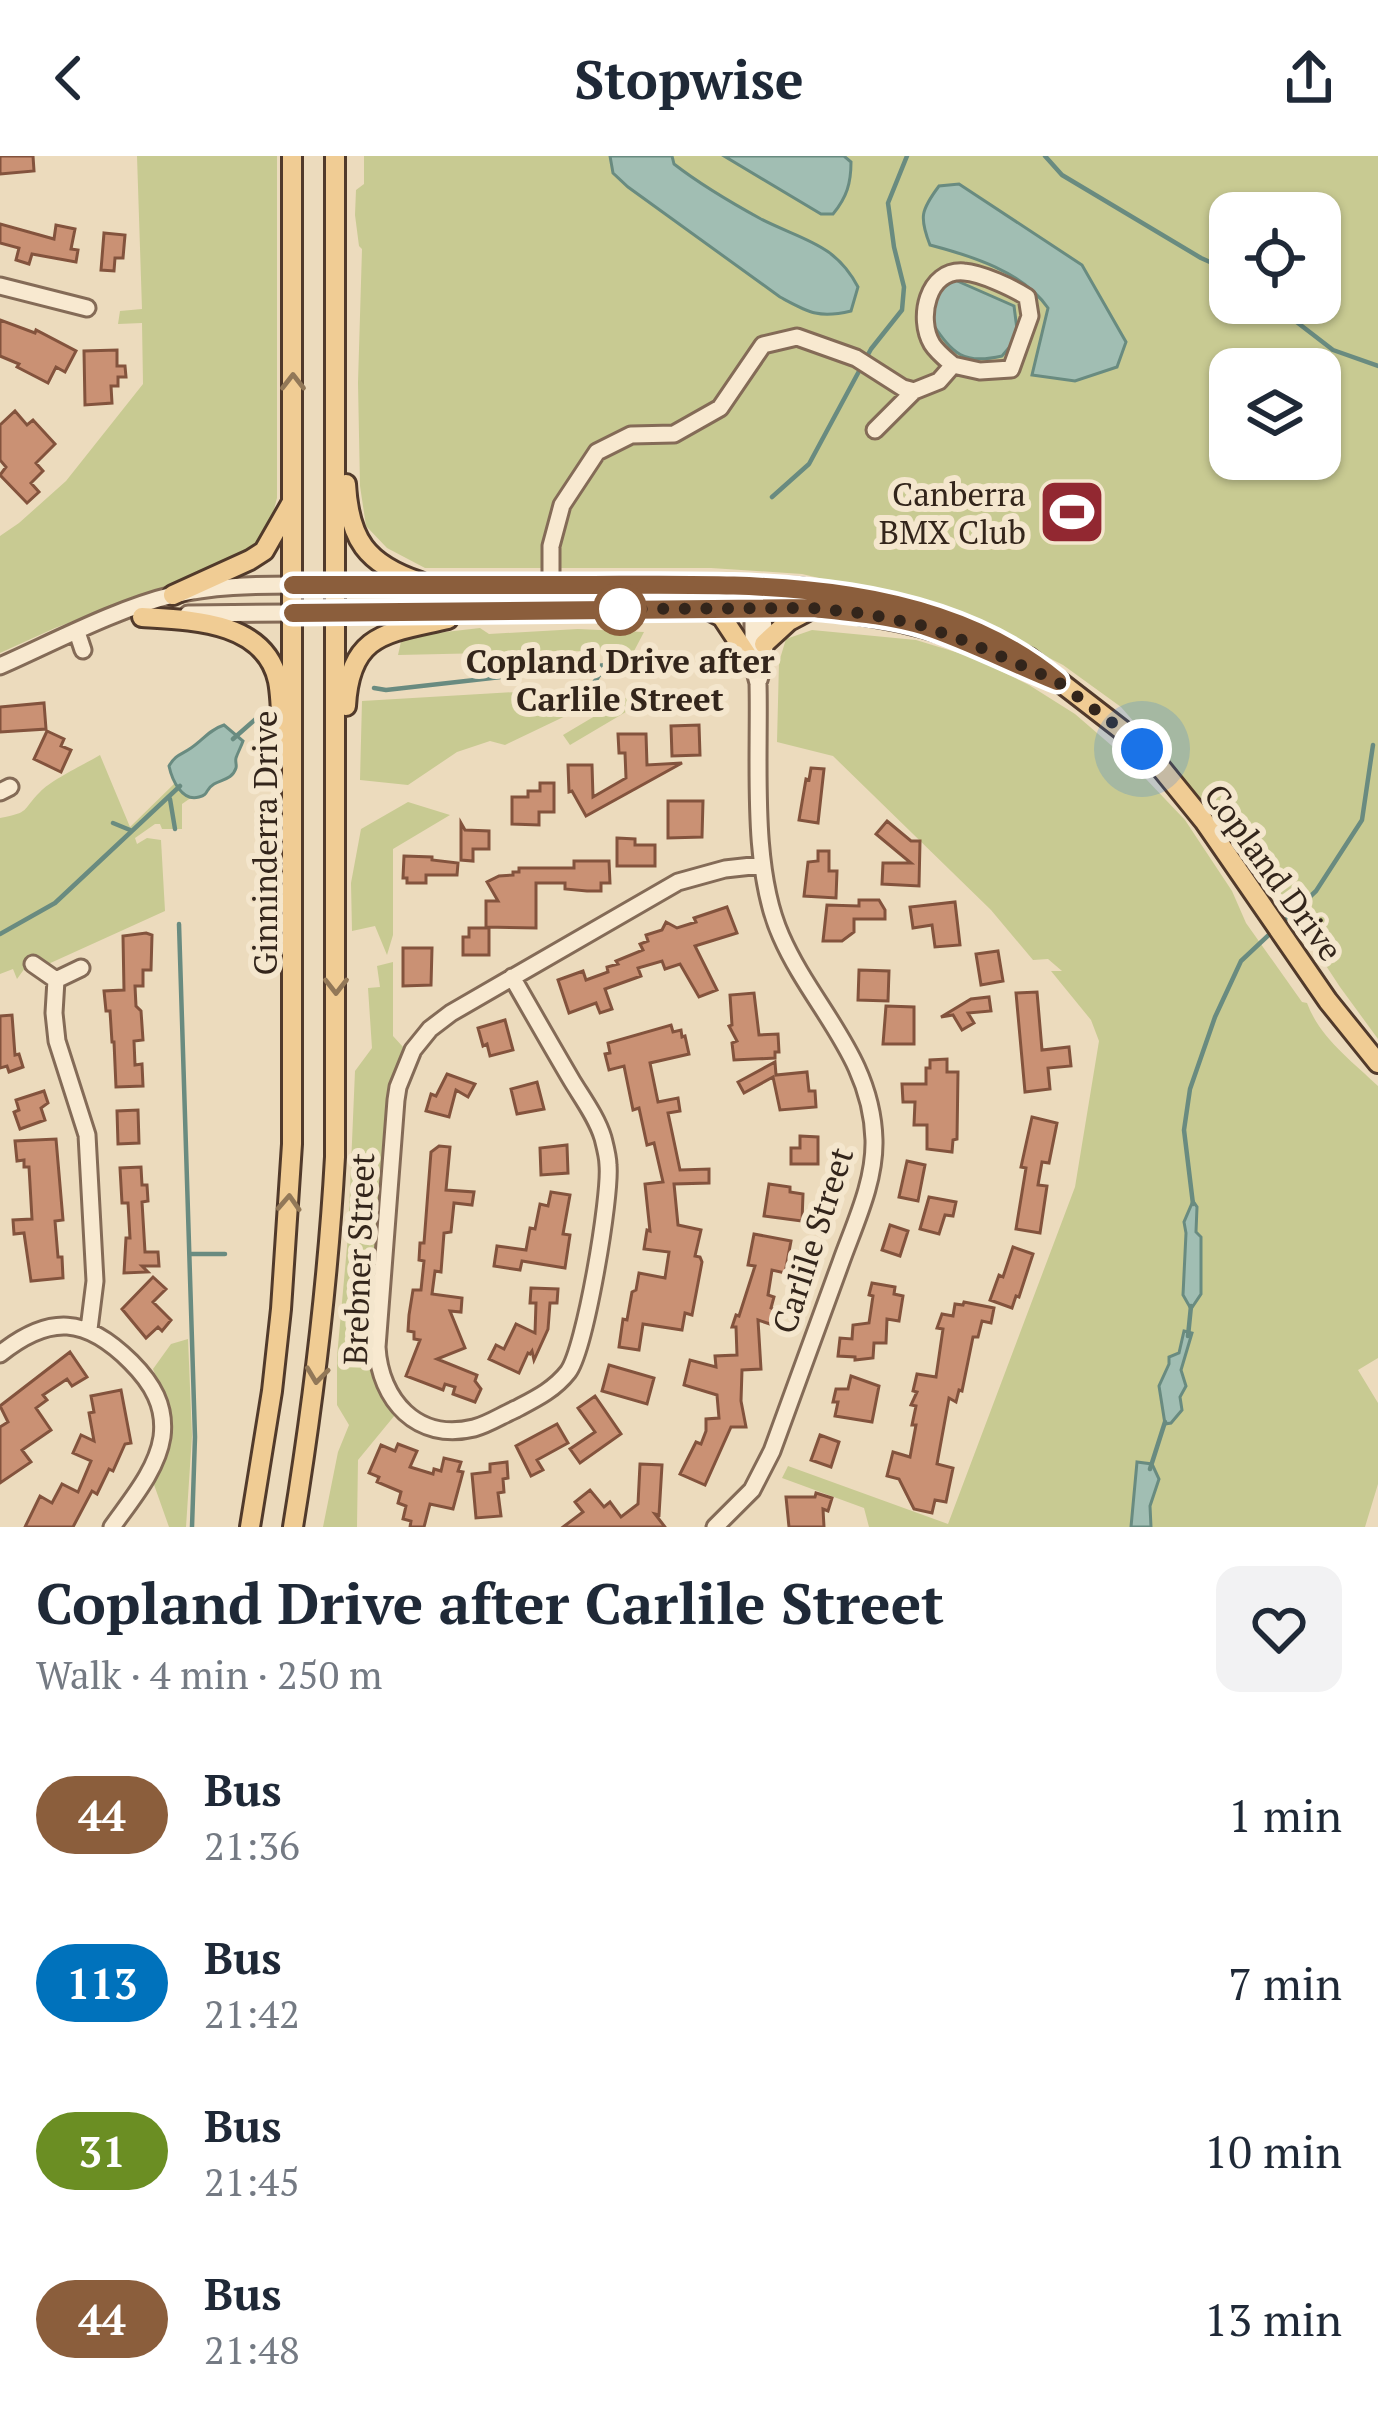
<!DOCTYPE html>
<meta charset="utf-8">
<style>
:root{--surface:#fff;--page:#f2f2f3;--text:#1f2937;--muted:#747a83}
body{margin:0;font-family:"PT Serif",serif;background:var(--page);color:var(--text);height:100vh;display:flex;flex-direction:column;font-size:45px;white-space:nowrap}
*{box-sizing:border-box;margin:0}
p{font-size:39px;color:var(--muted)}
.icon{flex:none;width:66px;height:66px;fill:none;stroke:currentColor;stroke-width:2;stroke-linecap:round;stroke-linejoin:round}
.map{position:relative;height:1371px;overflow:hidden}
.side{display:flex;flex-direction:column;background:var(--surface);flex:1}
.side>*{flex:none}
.badge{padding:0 24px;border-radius:39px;font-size:42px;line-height:78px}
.fabs{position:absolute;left:1209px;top:36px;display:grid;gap:24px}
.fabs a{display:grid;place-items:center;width:132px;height:132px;border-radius:24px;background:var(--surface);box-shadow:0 3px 9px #0004;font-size:60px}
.you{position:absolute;width:60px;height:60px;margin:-30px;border:9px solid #fff;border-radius:50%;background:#1a73e8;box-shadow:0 0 0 18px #1a73e833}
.map>.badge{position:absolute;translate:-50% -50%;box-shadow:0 0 0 6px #fff}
.round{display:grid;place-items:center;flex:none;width:126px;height:126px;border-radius:24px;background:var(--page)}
.headline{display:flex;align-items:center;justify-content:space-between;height:204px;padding:0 36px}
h1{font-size:57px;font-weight:700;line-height:90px}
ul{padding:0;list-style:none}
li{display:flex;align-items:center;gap:36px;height:168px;padding:0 36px}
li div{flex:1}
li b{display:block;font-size:45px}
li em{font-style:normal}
li .badge{min-width:132px;font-weight:700;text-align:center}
header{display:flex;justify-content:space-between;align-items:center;height:156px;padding:0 36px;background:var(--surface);font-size:54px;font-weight:700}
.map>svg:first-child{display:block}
.green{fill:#c8ca92;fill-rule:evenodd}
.water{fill:#a1beb3;stroke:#698b80;stroke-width:3}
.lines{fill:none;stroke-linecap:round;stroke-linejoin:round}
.stream{stroke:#698b80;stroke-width:4.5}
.building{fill:#ca9174;stroke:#83533d;stroke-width:3}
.minor-casing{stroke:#846b57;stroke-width:21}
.major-casing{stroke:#513a2b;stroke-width:24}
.minor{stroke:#f8e9d0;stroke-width:15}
.major{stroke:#f0cc94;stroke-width:18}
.oneway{stroke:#927858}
.line-casing{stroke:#fff;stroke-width:27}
.line{stroke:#8b5e3c;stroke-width:18}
.walk{stroke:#33251b;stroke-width:12;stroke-dasharray:0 21.6}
.stop-dot{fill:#fff;stroke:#8b5e3c;stroke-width:6}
.labels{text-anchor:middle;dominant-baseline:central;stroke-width:12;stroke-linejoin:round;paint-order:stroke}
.poi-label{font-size:33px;fill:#33251b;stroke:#f4e6cd;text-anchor:end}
.stop-label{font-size:33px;font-weight:bold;fill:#33251b;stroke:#f4e6cd}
.street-label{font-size:33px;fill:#33251b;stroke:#f4e6cd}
</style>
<header><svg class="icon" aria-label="back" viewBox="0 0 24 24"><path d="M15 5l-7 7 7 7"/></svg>Stopwise<svg class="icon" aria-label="share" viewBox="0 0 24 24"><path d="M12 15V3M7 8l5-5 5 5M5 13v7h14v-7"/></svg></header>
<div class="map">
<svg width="1378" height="1371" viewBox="0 0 1378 1371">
<rect width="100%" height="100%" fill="#ecdbbd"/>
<path class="green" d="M137 0H277V342L267 381 246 401 55 472 0 497V380L19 367 66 325 143 228 142 167 118 168 120 155 142 153Z
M364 0H1378V883L1340 831 1263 714 1121 551 1063 509 955 454 802 418 711 412H425L387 392 366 370 360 330 358 227 362 93 359 90 355 59 356 34 364 28ZM1230 57H1320V147H1230ZM1230 213H1320V303H1230Z
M480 472 489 478 578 473 644 476 633 497 573 495 398 499 402 481Z
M812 474 916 484 975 502 1029 529 1075 558 1126 602 1185 664 1232 735 1246 767 1302 846 1307 847C1320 882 1352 905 1378 930V1202L1358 1214 1378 1247V1328L1365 1371H869L864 1352 782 1322 788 1310 948 1368 1075 1031 1099 885 1091 864 1051 815H1062L1048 803 1033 804 991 754 833 600 777 586 779 506 786 483Z
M567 533 576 555 505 589 490 585 457 596 408 629 360 624 362 545Z
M632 538 658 548 641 547 570 589 563 579Z
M100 599 130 671 175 627 185 639 192 641 182 648V673H162L160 668H155L135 682 137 688 147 682 161 684 165 755 46 809 30 805 17 823 13 813 0 818V662C31 656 21 655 40 636 51 624 85 608 100 599Z
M408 646 450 659 393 693V779L387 799 375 770 352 775 351 727 361 673Z
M393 806V880L403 891 392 924 383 1006 369 1207 379 1237 395 1259 358 1304 357 1371H323L338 1296 349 1269 337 1249V1201L348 1080 355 915 372 892 368 832 380 831 377 810Z
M188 1183 192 1280 186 1371H169L152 1323 171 1287 168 1249 153 1213 171 1188Z"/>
<path class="water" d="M610 0H672L674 8C701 29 730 46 761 63 802 84 835 87 858 131L851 155C818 163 808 156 780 141L628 31 613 17Z
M724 0H844L851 6C851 27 847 41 833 58H821Z
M959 28 1082 109 1126 186 1117 211 1075 225 1032 219 1048 152C1023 116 972 100 930 89 919 61 921 54 939 30Z
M955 124 1014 150 1018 181 1002 200C963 209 953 198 932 167L937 136Z
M224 569 243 585C241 591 238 596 236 602 235 606 237 609 236 612 232 624 222 623 214 628 204 634 210 638 199 641 182 646 172 624 169 610 176 598 181 599 191 592 204 583 209 574 224 569Z
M1193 1045 1197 1051 1196 1076 1201 1081V1138L1191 1153 1183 1139 1186 1077 1184 1066Z
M1184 1175 1192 1177 1181 1214 1186 1230 1180 1241 1182 1254 1171 1267 1165 1268 1159 1230 1169 1208V1201L1179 1197Z
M1137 1306 1152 1308 1159 1323 1150 1350 1151 1371H1131Z"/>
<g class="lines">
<path class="stream" d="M1045 0 1062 19 1201 102 1230 115
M1272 147 1333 194 1378 210
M772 341 809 308 871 193 902 154 904 131 894 91 888 47 907 0
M374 532 386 534 606 509 620 491
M589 534 606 509
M233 583 258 561
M170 643 175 673
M113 667 130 674
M1283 766 1316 735 1362 664 1373 589
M179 768 195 1281 192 1371
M0 778 55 747 180 630
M1193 1048 1184 974 1190 933 1215 861 1241 805 1275 773
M190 1098H225
M1188 1180 1191 1150
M1150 1313 1165 1266"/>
</g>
<path class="building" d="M0 0H33L34 15 0 18Z
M0 68 54 83 56 69 75 73 71 93 78 94 76 106 32 98 29 108 16 104 19 92 0 87Z
M104 77 125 79 123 102H115L114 115 101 114Z
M0 164 35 177 36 174 76 195 65 216 56 211 48 227 17 211 19 208 0 200Z
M117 194V210H125L126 221H118V230H111L112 247 85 249 84 195Z
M15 255 27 269 33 264 55 288 36 307 43 315 31 327 39 336 27 347 0 319 6 311 0 304V269Z
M44 547 46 573 0 576V551Z
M699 569 700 599 672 600 671 570Z
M47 575 64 583 61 590 71 594 61 616 34 603Z
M618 578H646L647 609 682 607 586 660 572 635 569 636 568 609H592L593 641 626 622 625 597H619Z
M811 612 824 613 818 667 799 664 806 623 809 624Z
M540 627H554V656H539V669L512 668V641H528V635H540Z
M668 645H703L702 681 668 682Z
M887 665 911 685H920L919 730 882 728 883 707H911L876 678Z
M461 667 465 674 489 675V693H473V705L461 704Z
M617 682 635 683V689H655V710H617Z
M818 695H829V715H837L836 742 804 740 808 706 818 705Z
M404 700 432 701V704L458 707 457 719H426V727H407V722H403Z
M574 705H609L610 727H601V735H587L565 733V727H536V772L486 771V745H498L487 726 499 720 513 719V716H519V712H574Z
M859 744H879L885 754V763H854V776L842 785H823L827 749 859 750Z
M955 746 960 789 935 791 932 769 913 772 910 751Z
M727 751 737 777 695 790 717 834 699 841 680 808 665 813 662 805 638 812 641 820 605 833 612 853 600 857 596 847 569 857 558 824 583 815 586 824 608 816 607 811 618 808 616 805 643 794 640 788 648 785 646 779 662 774 666 766 677 772 696 766 694 762Z
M469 772H489V799H463V781H469Z
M146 777 152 779 151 814H143V830H135L136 850 141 855 143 884 134 885 135 909 142 908 143 930 116 931 114 886H112L110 855H106L104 835 124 834 123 780Z
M403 792H432L431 829 403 830Z
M998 795 1003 825 981 829 976 798Z
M859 814 889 815 888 845 858 844Z
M1037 836 1042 894 1069 891 1071 910 1048 912 1050 933 1025 936 1016 837Z
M754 837 759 879 778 878 779 896H775V902L734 904 732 887 737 885 729 870 732 869 730 839Z
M989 841 991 855 968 857 974 867 962 874 953 859 941 861 971 843Z
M886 850 914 851V888H883Z
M12 859 15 899 19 898 23 911 9 916 7 910 0 912V860Z
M505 864 513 894 490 900 487 888 483 890 478 872Z
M671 869 673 876 681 874 682 881 685 880 689 898 650 907 658 946 678 942 680 955 668 957 680 1014 709 1013V1027L674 1028 678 1069 701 1074 695 1100 700 1101 702 1106 692 1159 685 1157 682 1174 643 1168 639 1194 619 1191 623 1163 627 1164 632 1136 636 1134 639 1117 665 1122 669 1096 644 1093 647 1074 650 1075 645 1028 663 1026 654 987 647 989 639 952 633 954 624 910 609 914 605 898 610 897 608 887Z
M947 903V916H958L957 983 953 984 952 996 927 993V969H914L915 946H903L902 928H926V912H930V904Z
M775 906 776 919 807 916 809 935H815L816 951 780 954 773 921 744 937 738 926Z
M447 918 475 928 468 941 456 934 449 961 426 955 431 938 436 940Z
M537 926 544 953 517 958 511 933Z
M44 935 48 947 41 952 45 964 20 973 14 956 19 954 16 944Z
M138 954 139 987 118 988 117 955Z
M1032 961 1057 967 1049 1007 1042 1006 1038 1029 1047 1030 1040 1077 1016 1073 1026 1012 1021 1011Z
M800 980 818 981V1008H791V992H800Z
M56 983 63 1064 55 1065 58 1101H62L63 1122 31 1125 24 1077 14 1078 13 1064 32 1063 29 1011H24V1004L17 1005 15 985Z
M567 989 568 1017 541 1019 540 992Z
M439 990 450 991 446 1034 474 1036 472 1049 454 1047 451 1076 444 1077 441 1116 435 1115 432 1138 462 1142 461 1156 450 1155 465 1192 437 1203 477 1219 475 1225 481 1233 475 1246 453 1238 455 1231 445 1228 443 1234 406 1220 420 1184 414 1183V1176L408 1175 409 1159 413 1134H421L424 1105 419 1104 420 1087H424L431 996Z
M907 1005 925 1009 918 1045 899 1041Z
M141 1011 142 1029H147L148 1045 142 1046 145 1096H158L159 1110H142L148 1116 124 1117 126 1082H130L128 1047H122L120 1012Z
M769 1028 790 1031V1036L803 1038 802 1065 764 1060Z
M551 1036 570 1039 563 1078 570 1079 565 1112 522 1105 520 1114 494 1110 497 1090 526 1094 530 1072 535 1073 540 1048 548 1050Z
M929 1041 956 1046 953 1060 945 1059 939 1078 920 1073Z
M890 1069 908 1075 900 1100 882 1094Z
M754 1078 791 1085 785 1117 772 1114 768 1139 774 1141 771 1152 777 1155 773 1169 758 1164 761 1213 742 1214 741 1245 746 1271H731L705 1329 680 1318 696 1286 701 1288 706 1275V1263L719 1262 717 1239 684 1229 690 1204 716 1211 715 1200 737 1199 736 1171H732L736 1159 739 1160 755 1110 748 1109Z
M1013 1091 1033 1098 1019 1141 1016 1140 1012 1152 990 1144 999 1119 1003 1121Z
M153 1121 166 1133 153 1146 171 1164 162 1175 158 1171 146 1182 122 1153Z
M872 1127 895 1131 894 1138 903 1140 899 1165 887 1163 886 1187H874L873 1202 855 1204V1201L838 1200 840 1182 852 1183 853 1169 869 1167 873 1140 869 1139Z
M531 1132 558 1133 557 1147H550L548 1173 534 1204 532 1195 530 1198 528 1197 519 1217 489 1203 496 1189 504 1193 516 1168 535 1177 536 1147H530Z
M964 1146 994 1152 991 1167 982 1165 978 1181H973L962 1235 959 1234 956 1246 949 1242 937 1308 953 1312 946 1346 935 1344 932 1357 914 1353 899 1323 887 1320 893 1296 910 1301 916 1269H912L916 1250 911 1249 917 1236 913 1235 917 1218 936 1221 943 1173 937 1172 942 1158 953 1160 955 1148 963 1149Z
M70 1196 87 1221 72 1230 67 1223 43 1239 47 1244 36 1252 51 1274 22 1294 31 1306 0 1327V1271L8 1266 0 1250Z
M609 1209 654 1222 647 1248 602 1235Z
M851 1220 879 1230 872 1266 835 1260 838 1246H833L836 1233H848Z
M121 1234 131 1287 125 1288 113 1315 109 1313 97 1338 92 1335 73 1371H25L40 1340 52 1347 62 1328 78 1336 91 1305 73 1297 81 1279 94 1285 89 1257 94 1256 91 1240Z
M595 1240 621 1278 580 1307 570 1293 595 1276 578 1252Z
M557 1268 568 1287 537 1304 543 1314 531 1320 516 1290Z
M820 1279 839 1286 831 1311 811 1304Z
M398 1288 417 1295 410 1311 433 1318 434 1313 441 1315 444 1302 461 1306 458 1315 463 1316 453 1353 430 1348 424 1371H410L411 1365 403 1363 406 1350 398 1347 401 1336 377 1326 379 1321 369 1317 381 1289 395 1295Z
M507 1306 508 1322 503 1323 504 1336 498 1337 501 1360 476 1362 472 1318 490 1316V1308Z
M640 1308 662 1309 659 1359 655 1358 665 1371H563L583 1356 575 1346 590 1334 604 1351 610 1346 621 1361 638 1348Z
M816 1337 832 1342 828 1355 823 1353 824 1371H789L786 1341H815Z"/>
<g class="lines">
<defs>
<path id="minor" d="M0 130 87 152
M875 274 914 235
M551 429V390L562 349 597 296 631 279 674 278 720 252 763 189 797 181 856 202 903 232 914 235 939 225 953 209 980 215 1011 213 1030 160 1027 141C1013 132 981 117 964 116 927 113 917 163 932 188 937 196 946 203 953 209
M758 442C766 468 768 499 759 524
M188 458 293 457
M77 476 83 494
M0 510C52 487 118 452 173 439 211 430 254 429 293 429
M0 636 10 631
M33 808 56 824 54 857 57 885 87 979 95 1125 89 1173
M512 821C532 856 552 891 572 925 583 943 597 962 603 982 605 990 608 1001 608 1009 611 1040 585 1194 568 1216 554 1234 535 1243 516 1253 502 1259 489 1268 474 1272 417 1286 380 1244 377 1191L396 944 398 931 413 894 430 873 451 857 678 726 725 713 761 709
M56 824 81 812
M0 1198C50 1158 86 1161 131 1206 152 1227 166 1250 162 1281 157 1314 131 1344 112 1371
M715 1371 752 1334 772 1295C795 1232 818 1169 841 1106 855 1067 875 1026 874 984 872 901 812 851 781 780 750 711 760 603 758 527L753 508V443"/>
<path id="major" d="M346 328C349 383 366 408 420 426
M293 429H663L800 432 893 448 968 472 1029 502 1122 574 1161 612 1204 665 1328 845 1378 907
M173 439 250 404 264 395 292 346
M707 453 722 461 753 508
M293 457 813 452C873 459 930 468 986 494
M142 461C191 464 265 465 278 525 282 546 281 571 282 592
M764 488 789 465 806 456
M346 550C350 476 388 477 448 463
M250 1371 272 1235 281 1153 292 988V0
M293 1371C313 1248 328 1126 335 1001V0"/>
</defs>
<use href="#minor" class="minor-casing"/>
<use href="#major" class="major-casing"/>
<use href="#minor" class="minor"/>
<use href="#major" class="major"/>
</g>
<defs><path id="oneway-chevron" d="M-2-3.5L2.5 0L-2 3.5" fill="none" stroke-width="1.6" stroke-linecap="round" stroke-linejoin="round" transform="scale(3)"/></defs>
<g class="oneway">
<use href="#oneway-chevron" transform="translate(293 226) rotate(-90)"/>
<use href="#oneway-chevron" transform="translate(336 830) rotate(90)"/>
<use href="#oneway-chevron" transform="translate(289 1047) rotate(-87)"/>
<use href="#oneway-chevron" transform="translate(317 1219) rotate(97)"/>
</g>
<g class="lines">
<defs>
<path id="line" d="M293 457 813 452C850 456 889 459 925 470 970 485 1012 507 1057 525 927 417 734 429 576 429 482 429 388 429 293 429"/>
</defs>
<use href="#line" class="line-casing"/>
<use href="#line" class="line"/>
<path class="walk" d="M620 453 813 452 868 458 920 469 968 486 1057 525 1122 574 1142 593"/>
</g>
<defs>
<symbol id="stadium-square" viewBox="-11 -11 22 22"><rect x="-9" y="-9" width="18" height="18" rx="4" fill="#922831" stroke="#f4e6cd"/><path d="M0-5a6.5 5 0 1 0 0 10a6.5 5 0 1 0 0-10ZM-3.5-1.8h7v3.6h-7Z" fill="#fff"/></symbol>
</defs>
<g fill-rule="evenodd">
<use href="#stadium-square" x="1034" y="318" width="76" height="76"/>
</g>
<circle class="stop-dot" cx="620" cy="453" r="24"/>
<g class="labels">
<g class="poi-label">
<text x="1026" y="337">Canberra<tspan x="1026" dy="38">BMX Club</tspan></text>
</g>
<g class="stop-label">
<text x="620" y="504">Copland Drive after<tspan x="620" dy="38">Carlile Street</tspan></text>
</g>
<g class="street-label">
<text transform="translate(264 687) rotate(-90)">Ginninderra Drive</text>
<text transform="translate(1274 716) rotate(54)">Copland Drive</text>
<text transform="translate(812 1084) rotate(-72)">Carlile Street</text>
<text transform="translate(358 1103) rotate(-88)">Brebner Street</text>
</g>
</g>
</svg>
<div class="fabs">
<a><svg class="icon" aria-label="locate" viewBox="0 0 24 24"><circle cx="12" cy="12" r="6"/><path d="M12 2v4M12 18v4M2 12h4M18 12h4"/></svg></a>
<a><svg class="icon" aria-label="layers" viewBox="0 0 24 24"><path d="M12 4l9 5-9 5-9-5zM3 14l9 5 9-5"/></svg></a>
</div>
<div class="you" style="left:1142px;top:593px"></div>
</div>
<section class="side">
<div class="headline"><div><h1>Copland Drive after Carlile Street</h1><p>Walk · 4 min · 250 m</p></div><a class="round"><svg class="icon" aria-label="heart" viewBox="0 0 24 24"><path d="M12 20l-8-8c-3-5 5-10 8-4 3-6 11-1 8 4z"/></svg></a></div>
<ul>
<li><span class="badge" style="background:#8b5e3c;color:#fff">44</span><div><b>Bus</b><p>21:36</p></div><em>1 min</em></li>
<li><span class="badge" style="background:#0072bc;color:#fff">113</span><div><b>Bus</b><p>21:42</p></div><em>7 min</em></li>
<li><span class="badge" style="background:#6b8e23;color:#fff">31</span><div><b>Bus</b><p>21:45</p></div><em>10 min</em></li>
<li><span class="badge" style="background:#8b5e3c;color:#fff">44</span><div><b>Bus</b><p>21:48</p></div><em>13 min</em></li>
</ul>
</section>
